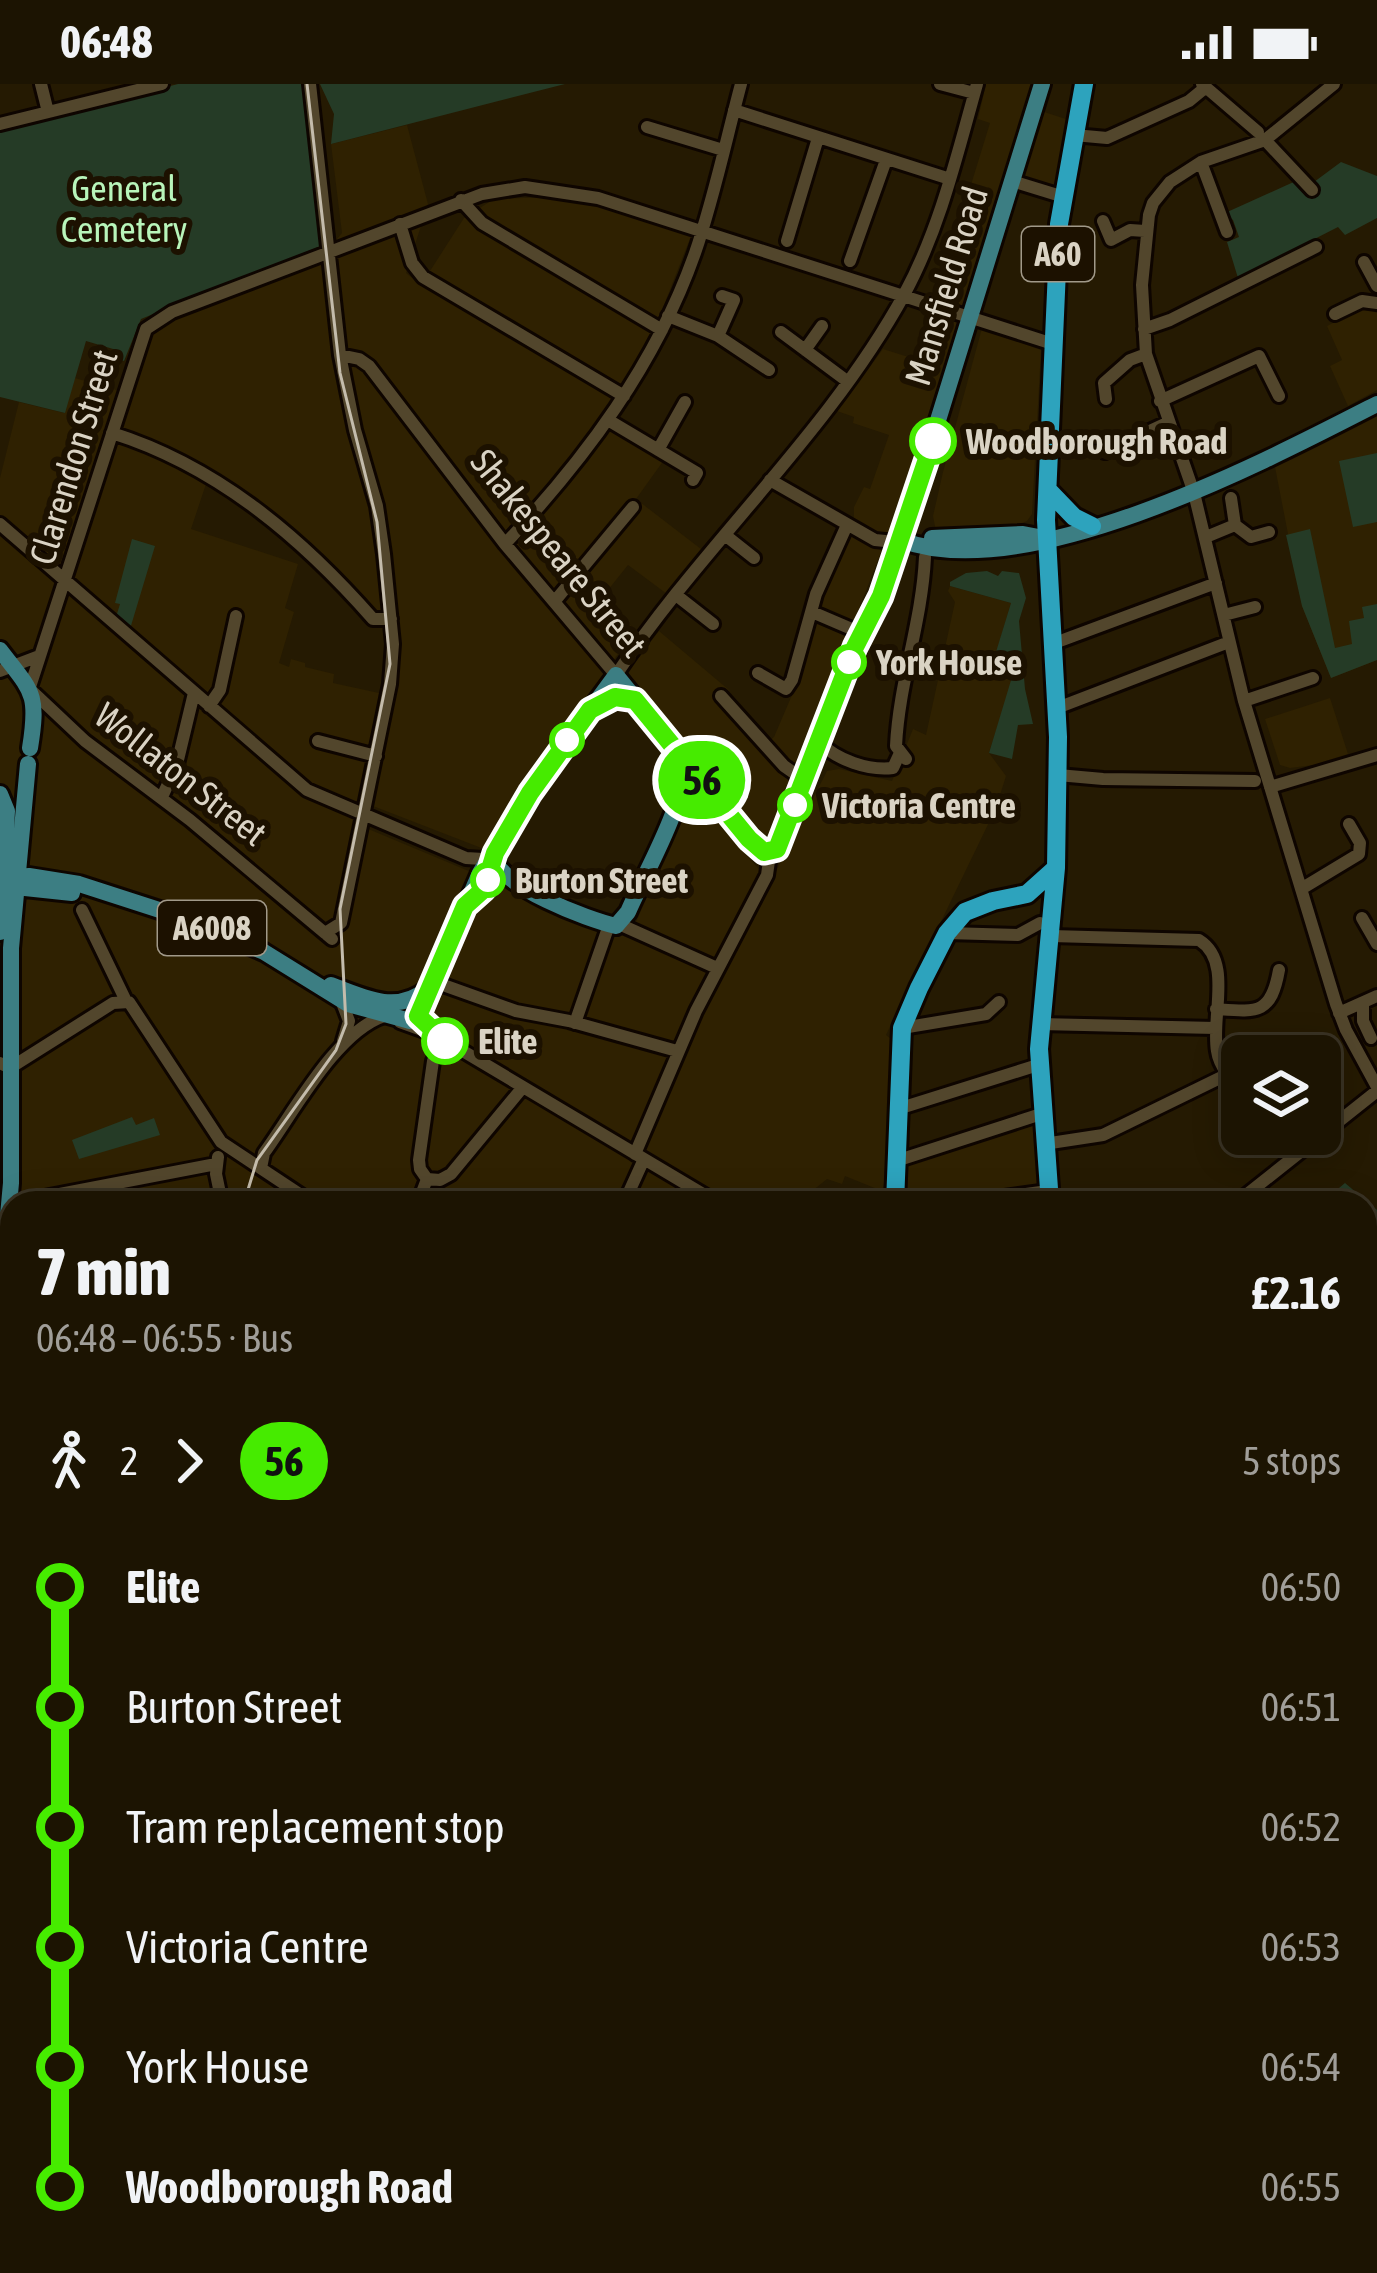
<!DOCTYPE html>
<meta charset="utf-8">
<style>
:root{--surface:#1c1402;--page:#251d0c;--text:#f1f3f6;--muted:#a09e99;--line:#3a3324}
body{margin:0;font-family:"Asap Condensed",sans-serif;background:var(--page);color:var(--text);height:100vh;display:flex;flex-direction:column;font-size:45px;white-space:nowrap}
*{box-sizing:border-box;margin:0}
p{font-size:39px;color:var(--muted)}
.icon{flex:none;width:66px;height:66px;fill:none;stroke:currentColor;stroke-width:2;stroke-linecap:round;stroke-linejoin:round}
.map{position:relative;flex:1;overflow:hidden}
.details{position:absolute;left:0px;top:1107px;width:1377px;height:1083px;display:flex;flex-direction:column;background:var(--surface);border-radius:36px 36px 0 0;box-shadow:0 6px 30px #0003,0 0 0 3px var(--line)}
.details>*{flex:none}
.badge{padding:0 24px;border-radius:39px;font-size:42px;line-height:78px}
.tools{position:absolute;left:1221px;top:951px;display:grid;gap:24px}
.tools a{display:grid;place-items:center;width:120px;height:120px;border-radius:18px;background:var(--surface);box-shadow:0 6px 30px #0003,0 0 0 3px var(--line);font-size:60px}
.map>.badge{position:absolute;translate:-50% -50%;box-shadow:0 0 0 6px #fff}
.legs{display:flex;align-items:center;gap:18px;height:132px;padding:0 36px;font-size:39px}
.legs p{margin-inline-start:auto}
.summary{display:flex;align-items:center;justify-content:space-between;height:204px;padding:0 36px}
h1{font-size:66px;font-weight:800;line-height:90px}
ul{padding:0 36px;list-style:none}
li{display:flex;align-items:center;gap:42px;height:120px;font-size:45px}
li i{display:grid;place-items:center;width:18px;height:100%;margin:0 15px;background:currentColor}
li i::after{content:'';width:30px;height:30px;margin:-15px;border:9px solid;border-radius:50%;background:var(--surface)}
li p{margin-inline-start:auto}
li:first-child i{background:linear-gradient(#0000 50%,currentColor 0)}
li:last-child i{background:linear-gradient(currentColor 50%,#0000 0)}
.status{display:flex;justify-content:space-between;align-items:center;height:84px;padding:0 60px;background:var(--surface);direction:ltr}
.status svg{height:33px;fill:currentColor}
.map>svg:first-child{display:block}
.built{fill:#2f2101;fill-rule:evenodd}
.green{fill:#253b26}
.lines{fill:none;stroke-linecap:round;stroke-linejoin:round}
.minor-casing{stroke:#0e0500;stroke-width:18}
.major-casing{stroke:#0e0500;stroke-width:22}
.highway-casing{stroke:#0e0500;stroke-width:24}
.minor{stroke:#52462c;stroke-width:12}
.major{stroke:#3c7e83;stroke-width:16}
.highway{stroke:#2da3bd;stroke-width:18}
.tram{stroke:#c4bcac;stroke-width:3}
.rail{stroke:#c4bcac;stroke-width:3;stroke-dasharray:6 12;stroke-linecap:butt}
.line-1-casing{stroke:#fff;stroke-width:27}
.line-1{stroke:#46eb00;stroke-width:18}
.stop-1-dot{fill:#fff;stroke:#46eb00;stroke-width:6}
.labels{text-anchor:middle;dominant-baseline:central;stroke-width:12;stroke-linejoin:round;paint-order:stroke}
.shield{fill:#1c1100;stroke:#a19989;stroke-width:3}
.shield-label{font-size:33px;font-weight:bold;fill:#dad3c4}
.park-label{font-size:36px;fill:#b8f5ba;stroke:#1c1100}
.street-label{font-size:36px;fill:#dad3c4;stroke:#1c1100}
.stop-label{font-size:36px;font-weight:bold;fill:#dad3c4;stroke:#1c1100;text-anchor:start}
</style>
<div class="status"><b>06:48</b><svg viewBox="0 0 49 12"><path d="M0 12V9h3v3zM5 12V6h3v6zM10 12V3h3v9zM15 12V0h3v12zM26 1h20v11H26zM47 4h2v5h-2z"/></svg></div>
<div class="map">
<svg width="1377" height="2189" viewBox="0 0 1377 2189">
<rect width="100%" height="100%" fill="#251a02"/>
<path class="built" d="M986 0H1035L1029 23 1069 36 1055 104 1009 89 890 445 771 751 761 754 625 590 659 547 729 606 720 619 760 665 774 653 801 590 818 518 854 433V423L864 403 870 405 889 351 853 339 854 333 837 327 883 265 918 276 935 219 949 195 961 159 954 156 990 39 978 35Z
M407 41 428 120 406 189 421 201 464 134 494 115 557 113 631 130 691 152 653 249 602 337 664 376 636 415 701 465 667 510 628 481 600 516 635 545 484 765 360 717 354 739 629 854 682 732 699 717 764 791 772 795 827 687 839 685 892 697 913 645 926 651 955 518 948 507 950 502 1011 519 993 580 1005 584 1013 593 989 669 1006 692 996 724 886 951 895 958 893 1064 882 1107 845 1092 842 1100 827 1095 797 1119H12V1553L0 1559V394L19 318 64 329 75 294 133 311 138 296 132 293 136 269 172 228 327 167 342 149 331 60ZM208 394 341 498 387 550 384 620 369 671 379 609 333 599 334 590 305 583V579L291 575 289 583 279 579 294 528 285 524 298 480 191 445Z
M1364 223 1377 229V306L1348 322 1330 282 1342 276 1327 242Z
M982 244 1041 266 1032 430 1027 437 1007 445 936 447 933 432 943 388Z
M1377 330V576L1331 594 1302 522 1275 383Z
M1330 614 1348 670 1314 681 1290 684 1280 681 1265 635Z
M1030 1038 1034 1041 1042 1119H902L905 1079Z
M8 2057 12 2060V2178H232L253 2189H0V2077Z
M282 2178H525L537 2189H301Z
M1003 2178H1171L1189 2189H1014Z"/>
<path class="green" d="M178 0H302L323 158 318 163 141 235 124 277 118 275 120 267 86 257 65 329 0 313V46Z
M320 0H565L331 60 334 30Z
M1341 78 1377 92V134L1345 151 1338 143 1238 194 1227 158 1239 153 1233 136 1225 129 1298 96 1318 106 1314 98Z
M1377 369V438L1353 443 1339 377Z
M1310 445 1335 564 1352 560 1349 537 1364 534 1362 523 1377 520V576L1331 594 1302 522 1286 451Z
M132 455 155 462 130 545 116 533 120 520 115 519Z
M987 487 998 492 1002 487 1019 489 1026 514 1019 537 1025 605 1033 640 1018 641 1012 675 989 669 1012 593 1003 590 1004 584 992 581 1011 519 950 502V498L966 489Z
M132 1033 136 1041 154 1034 160 1051 79 1075 72 1056Z
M1345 1099 1377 1126V1297L1368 1307 1377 1316V1467L1365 1435V1119H1321Z"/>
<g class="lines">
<defs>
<path id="minor" d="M41 0 48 28
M310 0 340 271 355 346 377 422 384 470 393 560 390 600 341 839 325 849
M940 0 974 9
M1202 0 1258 48
M1334 0 1265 56 1201 78 1170 98 1153 119 1149 131 1142 201 1146 270 1194 409 1244 617 1336 920 1346 946 1377 1003
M734 26 950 95
M0 40 162 0
M647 43 723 66
M1074 51 1107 54 1189 17 1206 3
M1265 56 1312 106
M1201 78 1227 148
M1012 97 1064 113
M461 116 482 139 662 246
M1103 137 1111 156 1130 146 1145 147
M400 140 412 179 423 193 624 312
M787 157 818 54
M850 177 886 76
M1364 178 1377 202
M1335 230 1362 217 1377 219
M668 232 718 252 769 286
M1144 245 1170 236 1316 163
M781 248 847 297
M718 252 734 216 722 212
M805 266 822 242
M340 271 359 275 369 282 505 460 616 591C704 459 828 350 905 209 940 144 957 71 977 0
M1106 315 1104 299 1130 276 1146 270
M1160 317 1259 272 1279 312
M608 336 697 389 693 396
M112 349C217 382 301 453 373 535H391
M1102 364 1105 368 1167 339
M658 366 685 318
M770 396 875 456 905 459
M0 440 307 706 466 774 483 775 495 769 484 805
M1235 441 1251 453 1269 448
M725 451 754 474
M1206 453 1235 441 1231 414
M505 460C585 375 656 280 695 169 714 114 726 56 741 0
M676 511 713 540
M554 518 633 423
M812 528 861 549
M1224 531 1255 523
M1052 560 1216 499
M0 587 39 572
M758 589 786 605 792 596 816 510 847 441
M30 603 146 245 172 228 482 110 525 103 598 114 1053 260
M33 608 85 657 190 736 332 855
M721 612 784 682 804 696
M1244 617 1313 594
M209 622 220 606 236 532
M1057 624 1229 558
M318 657 376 672
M819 658C837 676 868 687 893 684L899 671
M906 675 896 662C899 598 922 538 925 473
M1058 691 1103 695 1255 697
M1270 703 1377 671
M162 713 177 680 194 609
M1301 805 1359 770 1360 759 1349 740
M82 826 126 917
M1362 834 1377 860
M619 840 717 884
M947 849 1018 851 1040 839
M1051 852 1199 856C1233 877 1211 932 1217 967 1219 982 1232 997 1242 1008
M432 897 516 927 569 937 677 967
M341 916 349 937 343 957
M1363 920V937L1371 954
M1216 925C1257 928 1271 931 1279 886
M1339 929 1377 912
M400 938 436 951 718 1119
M575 939 609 841
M1040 940 1215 944
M902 944 986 930 999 918
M0 979 10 984 113 919 129 918 221 1058 313 1119
M901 1024 1038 981
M1277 1050 1294 1070
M1044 1060 1103 1051 1228 990
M635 1070 696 927 767 791 770 770
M218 1073 216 1090 222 1119
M899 1076 1041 1030
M261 1084 264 1069C294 1028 336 948 384 932
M427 1095 420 1085 419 1076 433 977 445 957
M427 1095 440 1096 451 1090 523 1003
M13 1119 216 1080
M418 1119 427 1095
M624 1119 644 1075
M961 1119 1048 1107
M1236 1119 1377 1007
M0 1229 12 1231
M0 1412 12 1415
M1365 1464 1377 1509
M1365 1609 1377 1601
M1365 1710 1377 1629
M1365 1749 1377 1744
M0 1775 12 1771
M0 1817 12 1823
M1365 1905 1377 1899
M1365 1922 1377 1949
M1365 2025 1377 2047
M0 2036 12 2003
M0 2047 12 2053
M1365 2163 1367 2139 1377 2119
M263 2178 283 2189
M708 2178 717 2189
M996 2178 1005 2189
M982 2189 989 2178
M1354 2189 1358 2178"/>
<path id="major" d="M932 454 1023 450 1044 454
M901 456C1026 503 1264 378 1377 320
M0 566C32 608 39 608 30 664
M0 710 7 727 0 848
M493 773C502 803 586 835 616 842L628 828C644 790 689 715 683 676
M3 795 29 792 79 800 181 833 264 868 348 920 410 937 420 928 480 789 529 709 616 591 749 755 764 768 777 765 901 456 1042 0
M16 796 25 804 72 809
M331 901C367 914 396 931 429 904
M0 1219 11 1099V864L28 680
M1365 1823 1377 1819
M1187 2178 1219 2188"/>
<path id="highway" d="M1048 406 1074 433 1092 442
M895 1119 902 944 919 904 947 849 965 828 993 817 1027 810 1056 784
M1050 1119 1039 965 1056 784 1058 653 1046 436 1059 140 1084 0
M693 2189 701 2178"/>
</defs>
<use href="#minor" class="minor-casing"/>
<use href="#major" class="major-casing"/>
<use href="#highway" class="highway-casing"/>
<use href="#minor" class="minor"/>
<use href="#major" class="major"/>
<use href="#highway" class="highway"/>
<path class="tram" d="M244 1119 257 1076 336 966 346 940 340 825 390 580 377 438 340 289 307 0
M84 2189 94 2178"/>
<path class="rail" d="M28 2178 46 2189
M124 2178 142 2189
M212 2178 230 2189"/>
</g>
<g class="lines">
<defs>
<path id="line-1" d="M445 957 418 932 465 822 484 805 495 769 530 709 590 626 615 613 635 616 749 755 764 768 777 765 855 563 881 512 933 357"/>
</defs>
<use href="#line-1" class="line-1-casing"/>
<use href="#line-1" class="line-1"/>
</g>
<g class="stop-1-dot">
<circle cx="933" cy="357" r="21"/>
<circle cx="849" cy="578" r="15"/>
<circle cx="567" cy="656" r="15"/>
<circle cx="795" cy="721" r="15"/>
<circle cx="488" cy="796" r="15"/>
<circle cx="445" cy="957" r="21"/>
</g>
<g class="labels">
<g class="shield">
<rect x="1022" y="143" width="72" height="54" rx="9"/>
<rect x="158" y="817" width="108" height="54" rx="9"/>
</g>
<g class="shield-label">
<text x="1058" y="170">A60</text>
<text x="212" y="844">A6008</text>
</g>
<g class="park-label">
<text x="124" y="104">General<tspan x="124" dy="41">Cemetery</tspan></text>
</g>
<g class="street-label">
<text transform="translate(946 202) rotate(-73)">Mansfield Road</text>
<text transform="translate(73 373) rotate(-73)">Clarendon Street</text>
<text transform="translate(559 469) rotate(51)">Shakespeare Street</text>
<text transform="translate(181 690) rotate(38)">Wollaton Street</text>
</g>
<g class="stop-label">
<text x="966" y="357">Woodborough Road</text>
<text x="876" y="578">York House</text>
<text x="822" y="721">Victoria Centre</text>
<text x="515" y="796">Burton Street</text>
<text x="478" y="957">Elite</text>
</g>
</g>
</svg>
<div class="tools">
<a><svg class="icon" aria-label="layers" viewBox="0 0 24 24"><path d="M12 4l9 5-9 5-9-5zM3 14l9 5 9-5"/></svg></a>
</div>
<b class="badge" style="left:702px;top:696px;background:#46eb00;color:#111">56</b>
<section class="details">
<div class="summary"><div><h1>7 min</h1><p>06:48 – 06:55 · Bus</p></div><b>£2.16</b></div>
<div class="legs"><svg class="icon" aria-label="walk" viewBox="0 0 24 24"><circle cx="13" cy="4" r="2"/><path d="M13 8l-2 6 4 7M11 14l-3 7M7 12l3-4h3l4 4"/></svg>2<svg class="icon" aria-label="forward" viewBox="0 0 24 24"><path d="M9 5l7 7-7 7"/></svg><b class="badge" style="background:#46eb00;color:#111">56</b><p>5 stops</p></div>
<ul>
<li><i style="color:#46eb00"></i><b>Elite</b><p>06:50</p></li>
<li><i style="color:#46eb00"></i><span>Burton Street</span><p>06:51</p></li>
<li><i style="color:#46eb00"></i><span>Tram replacement stop</span><p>06:52</p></li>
<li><i style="color:#46eb00"></i><span>Victoria Centre</span><p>06:53</p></li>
<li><i style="color:#46eb00"></i><span>York House</span><p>06:54</p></li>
<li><i style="color:#46eb00"></i><b>Woodborough Road</b><p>06:55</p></li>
</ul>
</section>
</div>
